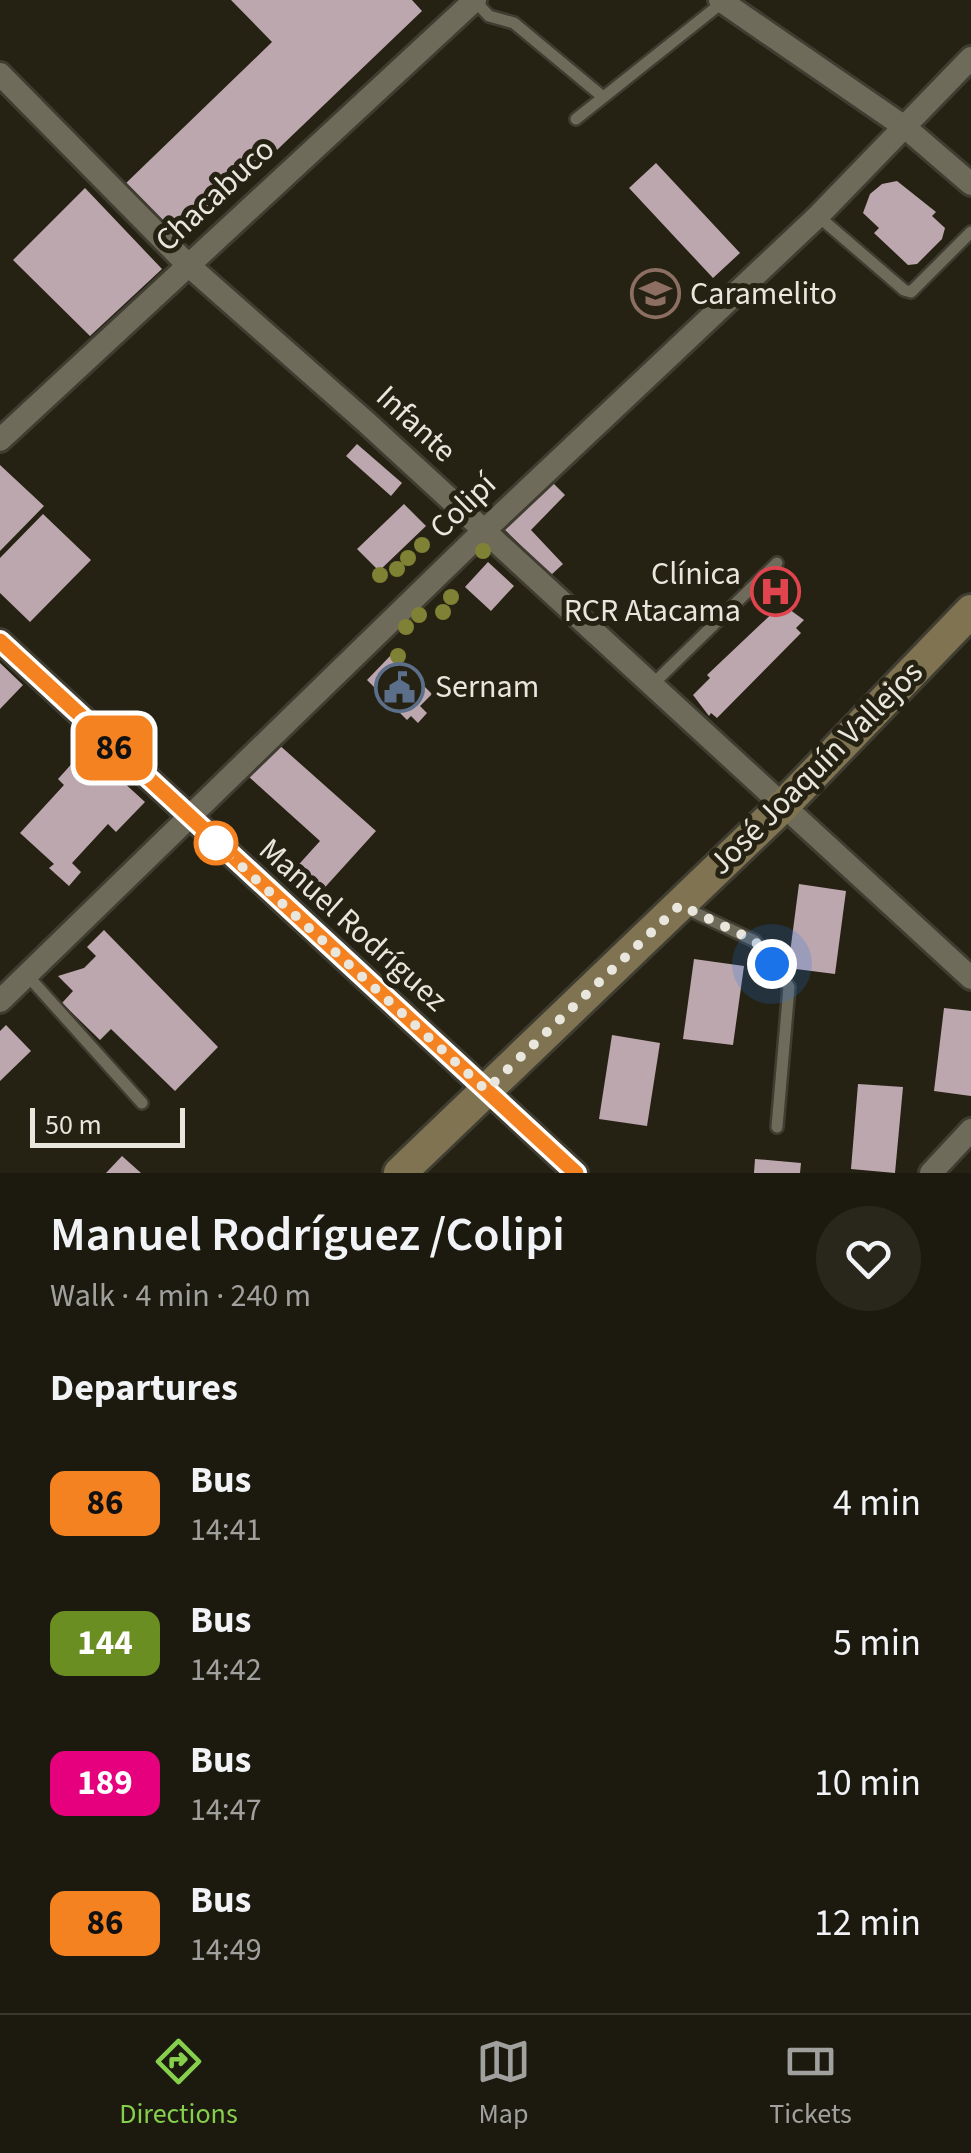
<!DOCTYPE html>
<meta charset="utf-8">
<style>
:root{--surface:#1c1a0e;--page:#29271c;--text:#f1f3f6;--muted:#a0a19e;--line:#3a382e;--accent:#85cf4d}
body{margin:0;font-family:"Source Sans 3",sans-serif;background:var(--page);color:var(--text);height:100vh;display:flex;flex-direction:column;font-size:38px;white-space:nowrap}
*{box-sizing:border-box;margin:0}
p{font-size:32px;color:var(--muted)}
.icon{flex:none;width:55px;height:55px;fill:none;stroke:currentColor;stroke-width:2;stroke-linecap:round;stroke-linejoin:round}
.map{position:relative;height:1173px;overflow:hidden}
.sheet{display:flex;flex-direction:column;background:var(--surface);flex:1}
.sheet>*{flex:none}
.badge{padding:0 20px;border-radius:15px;font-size:35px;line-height:65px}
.scale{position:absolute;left:30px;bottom:25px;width:155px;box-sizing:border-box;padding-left:10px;border:5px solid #e9e7dd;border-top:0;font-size:28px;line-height:35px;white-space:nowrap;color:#e9e7dd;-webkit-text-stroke:8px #262213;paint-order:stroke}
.you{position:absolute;width:50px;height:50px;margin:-25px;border:8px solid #fff;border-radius:50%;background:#1a73e8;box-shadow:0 0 0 15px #1a73e833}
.map>.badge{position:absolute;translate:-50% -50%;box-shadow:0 0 0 5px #fff}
h2{padding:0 50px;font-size:38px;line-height:90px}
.round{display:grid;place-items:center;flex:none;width:105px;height:105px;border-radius:52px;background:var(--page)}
.summary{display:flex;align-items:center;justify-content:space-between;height:170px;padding:0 50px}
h1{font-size:48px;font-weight:600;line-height:75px}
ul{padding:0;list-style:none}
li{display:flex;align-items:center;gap:30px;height:140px;padding:0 50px}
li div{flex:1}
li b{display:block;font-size:38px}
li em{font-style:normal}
li .badge{min-width:110px;font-weight:700;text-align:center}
.menu{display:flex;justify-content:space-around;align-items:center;height:140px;border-top:2px solid var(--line);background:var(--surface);font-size:28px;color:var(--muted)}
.menu a{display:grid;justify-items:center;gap:5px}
.menu .current{color:var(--accent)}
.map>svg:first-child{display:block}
.building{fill:#bca7af}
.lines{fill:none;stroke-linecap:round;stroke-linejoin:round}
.service-casing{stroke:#3f3c31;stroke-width:16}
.minor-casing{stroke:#3f3c31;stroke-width:28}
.secondary-casing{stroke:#3f3c31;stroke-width:38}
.service{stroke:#6f6b5a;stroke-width:11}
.minor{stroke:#6f6b5a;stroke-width:22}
.secondary{stroke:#7f7351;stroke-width:32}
.tree{fill:#7f8134}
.line-casing{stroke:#fff;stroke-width:22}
.line{stroke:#f58220;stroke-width:15}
.walk{stroke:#e9e7dd;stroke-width:10;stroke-dasharray:0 18}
.stop-dot{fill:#fff;stroke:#f58220;stroke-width:5}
.labels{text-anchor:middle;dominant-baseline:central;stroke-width:10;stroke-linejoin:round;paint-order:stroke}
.street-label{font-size:32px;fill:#e9e7dd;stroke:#262213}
.poi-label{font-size:32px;fill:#e9e7dd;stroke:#262213;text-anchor:start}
</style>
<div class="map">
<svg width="971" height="1173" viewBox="0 0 971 1173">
<rect width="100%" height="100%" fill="#262213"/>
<path class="building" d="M231 0H412L422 11 180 243 124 185 272 42Z
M656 163 740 253 713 278 629 188Z
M897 181 936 212 932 216 945 228 942 239 917 264 908 265 874 233 879 228 863 213 870 194 882 184Z
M85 188 162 269 90 336 13 260Z
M357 444 402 483 391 496 346 456Z
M0 465 44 506 0 551Z
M548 478 565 495 531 530 563 564 551 575 504 529V521Z
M404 504 426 526 379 571 357 549Z
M43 514 91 560 30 622 0 593V558Z
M488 562 514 586 491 611 465 587Z
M782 604 804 620 796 628 801 633 717 718 711 713 709 716 693 695 710 678 707 675Z
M392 654 432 694 420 706 427 713 418 723 411 716 407 720 367 680Z
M0 663 23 685 0 709Z
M277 743 376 831 318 895 292 872 320 841 248 776Z
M86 748 145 802 116 832 108 824 72 863 81 872 69 886 49 868 54 864 20 833 64 785 58 779Z
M799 884 846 891 835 974 788 968Z
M104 930 218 1047 175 1091 111 1029 100 1040 62 1003 73 991 58 976 84 968 96 956 87 947Z
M694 959 744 966 733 1045 683 1039Z
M944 1008 971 1011V1096L934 1091Z
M6 1025 31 1051 0 1081V1031Z
M612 1035 660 1043 647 1126 599 1119Z
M858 1084 903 1087 895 1173 851 1169Z
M122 1156 141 1173H106Z
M755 1159 801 1163 800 1173H754Z"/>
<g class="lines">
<defs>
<path id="service" d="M475 1 489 16 514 23 603 97
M576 119 723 2
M818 216 904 290 911 292 971 232
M652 685 777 563
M683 907 755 941 789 987 777 1127
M27 975 142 1103"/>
<path id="minor" d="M720 0 906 128 971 184
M0 74 187 264 366 422 971 978
M0 440 475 0
M0 641 576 1173
M0 1001 470 544 818 216 971 58
M931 1173 971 1130"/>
<path id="secondary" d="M400 1173 784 805 971 611"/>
</defs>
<use href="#service" class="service-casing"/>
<use href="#minor" class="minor-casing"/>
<use href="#secondary" class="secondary-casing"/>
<use href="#service" class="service"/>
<use href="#minor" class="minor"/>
<use href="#secondary" class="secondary"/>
</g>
<g class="tree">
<circle cx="422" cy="545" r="8"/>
<circle cx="483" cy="551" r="8"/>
<circle cx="408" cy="558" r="8"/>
<circle cx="397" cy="569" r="8"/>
<circle cx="380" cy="575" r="8"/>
<circle cx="451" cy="597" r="8"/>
<circle cx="443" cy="612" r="8"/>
<circle cx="419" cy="615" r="8"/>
<circle cx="406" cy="627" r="8"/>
<circle cx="398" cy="656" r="8"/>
</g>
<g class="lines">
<defs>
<path id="line" d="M0 641 576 1173"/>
</defs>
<use href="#line" class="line-casing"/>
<use href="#line" class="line"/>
<path class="walk" d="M216 843 486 1090 680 905 755 941 772 964"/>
</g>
<defs>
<symbol id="school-ring" viewBox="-11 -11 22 22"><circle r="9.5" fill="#262213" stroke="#8d6e63" stroke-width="1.5"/><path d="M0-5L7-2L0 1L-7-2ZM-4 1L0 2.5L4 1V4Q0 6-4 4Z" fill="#8d6e63"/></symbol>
<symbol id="hospital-ring" viewBox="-11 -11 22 22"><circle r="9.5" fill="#262213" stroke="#e0444e" stroke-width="1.5"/><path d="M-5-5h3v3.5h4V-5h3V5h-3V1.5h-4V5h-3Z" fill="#e0444e"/></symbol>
<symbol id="civic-ring" viewBox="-11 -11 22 22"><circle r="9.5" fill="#262213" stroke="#5c6f8a" stroke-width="1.5"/><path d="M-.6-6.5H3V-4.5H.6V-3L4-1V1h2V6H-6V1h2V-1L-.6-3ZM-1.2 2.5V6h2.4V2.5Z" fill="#5c6f8a"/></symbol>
</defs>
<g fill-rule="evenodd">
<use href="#school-ring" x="628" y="266" width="55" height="55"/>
<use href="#hospital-ring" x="748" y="564" width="55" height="55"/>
<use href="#civic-ring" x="372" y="660" width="55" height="55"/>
</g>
<circle class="stop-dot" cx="216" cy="843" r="20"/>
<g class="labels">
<g class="street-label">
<text transform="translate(215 195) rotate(-43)">Chacabuco</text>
<text transform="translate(416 424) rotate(43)">Infante</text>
<text transform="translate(463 506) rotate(-44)">Colipí</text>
<text transform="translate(816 768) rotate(-45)">José Joaquín Vallejos</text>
<text transform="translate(353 925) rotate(42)">Manuel Rodríguez</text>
</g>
<g class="poi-label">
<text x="690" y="294">Caramelito</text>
<text x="741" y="574" text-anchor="end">Clínica<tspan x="741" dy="37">RCR Atacama</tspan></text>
<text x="435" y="687">Sernam</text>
</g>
</g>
</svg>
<div class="scale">50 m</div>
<div class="you" style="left:772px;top:964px"></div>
<b class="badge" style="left:114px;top:748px;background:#f58220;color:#111">86</b>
</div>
<section class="sheet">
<div class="summary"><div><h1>Manuel Rodríguez /Colipi</h1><p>Walk · 4 min · 240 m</p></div><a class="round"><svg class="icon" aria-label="heart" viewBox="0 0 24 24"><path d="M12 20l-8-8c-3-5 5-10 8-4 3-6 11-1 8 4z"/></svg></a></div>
<h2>Departures</h2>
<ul>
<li><span class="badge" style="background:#f58220;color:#111">86</span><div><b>Bus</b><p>14:41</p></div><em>4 min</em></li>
<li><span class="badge" style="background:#6b8e23;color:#fff">144</span><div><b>Bus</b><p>14:42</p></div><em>5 min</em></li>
<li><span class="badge" style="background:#e6007e;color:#fff">189</span><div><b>Bus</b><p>14:47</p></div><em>10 min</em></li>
<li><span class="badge" style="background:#f58220;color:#111">86</span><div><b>Bus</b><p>14:49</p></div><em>12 min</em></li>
</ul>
</section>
<nav class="menu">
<a class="current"><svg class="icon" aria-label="directions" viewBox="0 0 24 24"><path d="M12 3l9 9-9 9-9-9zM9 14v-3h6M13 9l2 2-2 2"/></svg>Directions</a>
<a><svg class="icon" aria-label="map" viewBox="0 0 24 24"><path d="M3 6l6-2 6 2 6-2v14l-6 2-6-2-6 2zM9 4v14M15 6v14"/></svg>Map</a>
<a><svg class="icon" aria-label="tickets" viewBox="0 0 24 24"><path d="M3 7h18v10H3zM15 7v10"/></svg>Tickets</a>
</nav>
